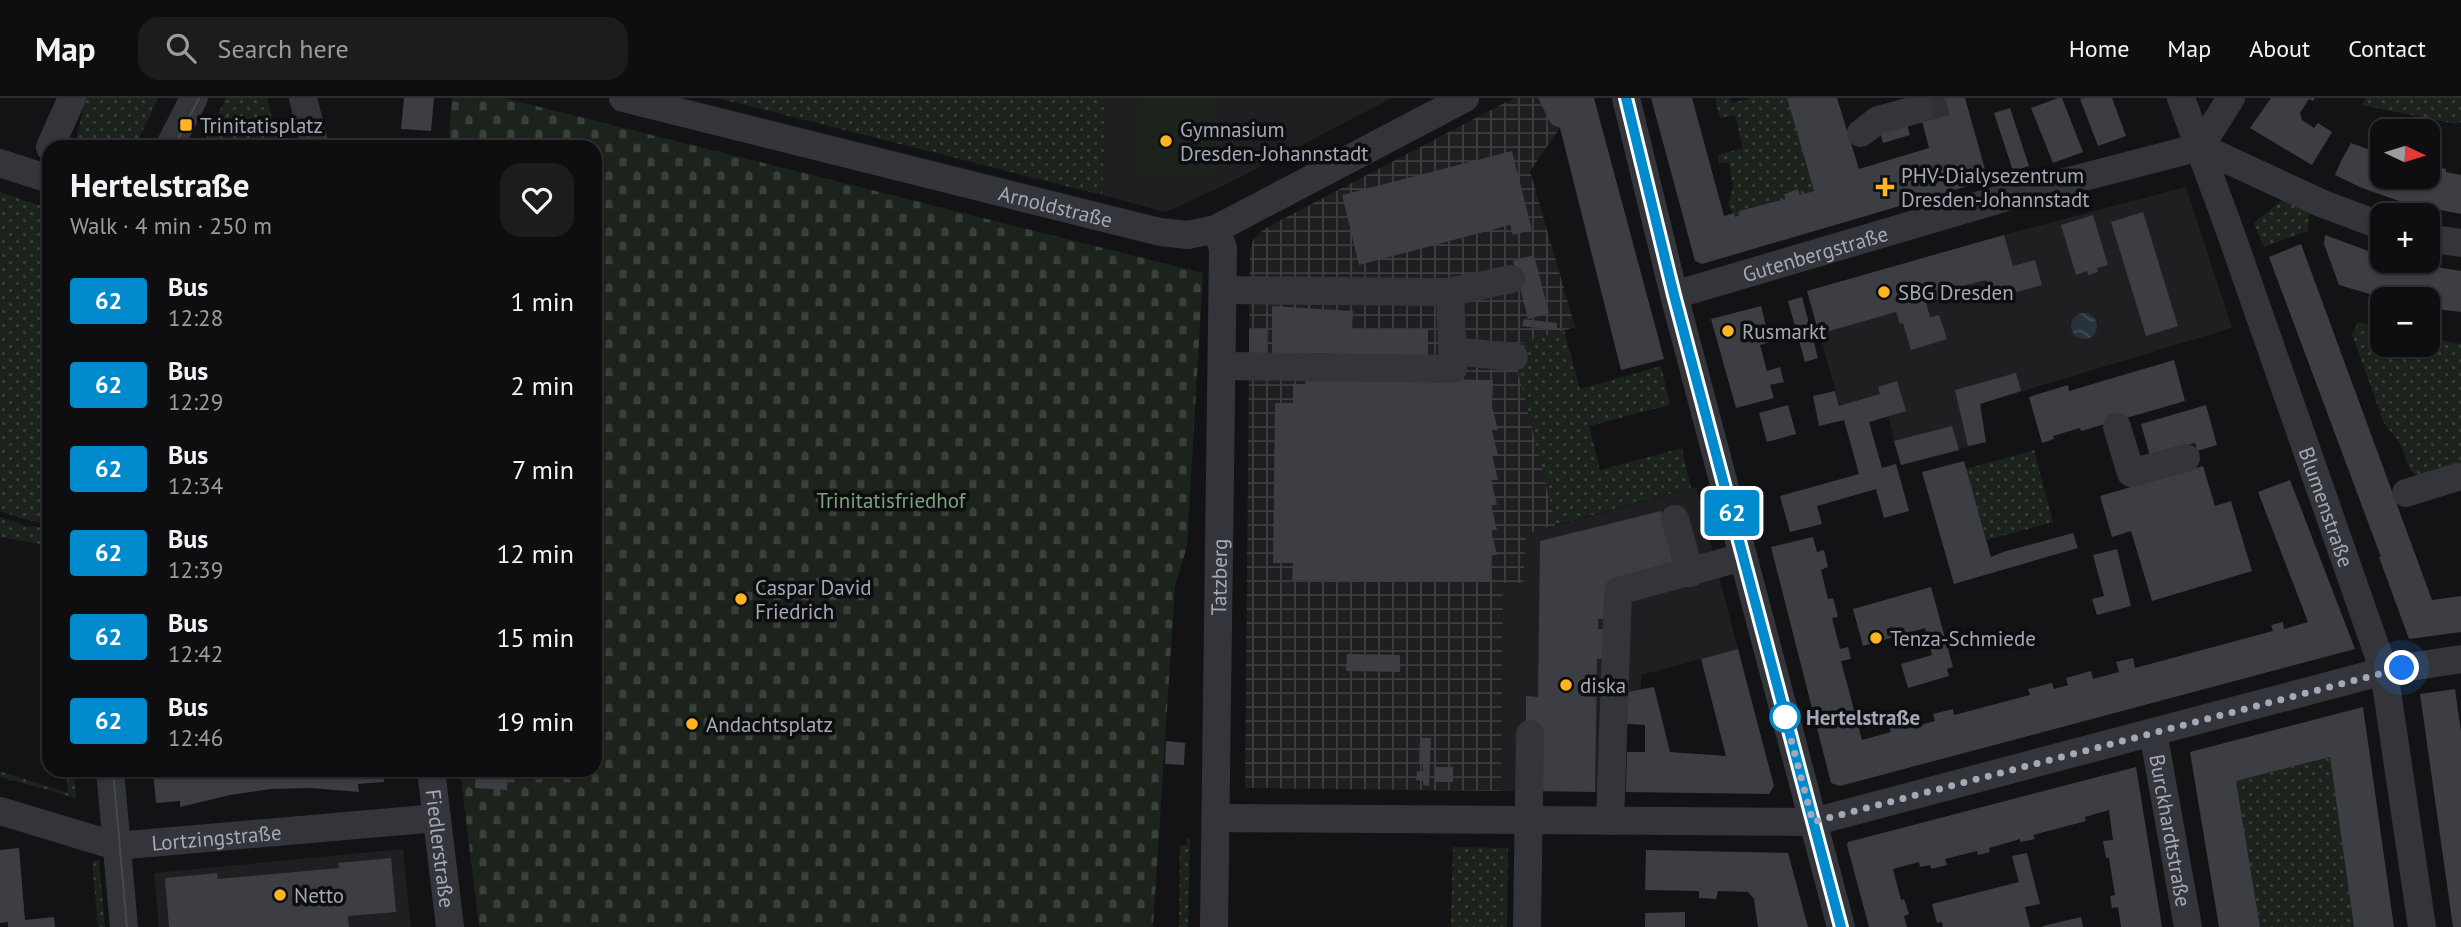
<!DOCTYPE html>
<meta charset="utf-8">
<style>
:root{--surface:#0e0e10;--page:#1c1c1e;--text:#f1f3f6;--muted:#9b9c9f;--line:#2e2e30}
body{margin:0;font-family:"PT Sans",sans-serif;background:var(--page);color:var(--text);height:100vh;display:flex;flex-direction:column;font-size:26px;white-space:nowrap}
*{box-sizing:border-box;margin:0}
p{font-size:23px;color:var(--muted)}
.icon{flex:none;width:38px;height:38px;fill:none;stroke:currentColor;stroke-width:2;stroke-linecap:round;stroke-linejoin:round}
.map{position:relative;flex:1;overflow:hidden}
.side{position:absolute;left:42px;top:42px;width:560px;height:637px;display:flex;flex-direction:column;background:var(--surface);border-radius:21px;box-shadow:0 2px 5px #0004,0 0 0 2px var(--line)}
.side>*{flex:none}
.badge{padding:0 14px;border-radius:5px;font-size:24px;line-height:46px}
.needle{width:46px;rotate:94deg}
.fabs{position:absolute;left:2370px;top:21px;display:grid;gap:14px}
.fabs a{display:grid;place-items:center;width:70px;height:70px;border-radius:14px;background:var(--surface);box-shadow:0 2px 5px #0004,0 0 0 2px var(--line);font-size:35px}
.you{position:absolute;width:35px;height:35px;margin:-18px;border:5px solid #fff;border-radius:50%;background:#1a73e8;box-shadow:0 0 0 10px #1a73e833}
.map>.badge{position:absolute;translate:-50% -50%;box-shadow:0 0 0 4px #fff}
.round{display:grid;place-items:center;flex:none;width:74px;height:74px;border-radius:21px;background:var(--page)}
.overview{display:flex;align-items:center;justify-content:space-between;height:119px;padding:0 28px}
h1{font-size:33px;font-weight:800;line-height:52px}
ul{padding:0;list-style:none}
li{display:flex;align-items:center;gap:21px;height:84px;padding:0 28px}
li div{flex:1}
li b{display:block;font-size:26px}
li em{font-style:normal}
li .badge{min-width:77px;font-weight:700;text-align:center}
header{display:flex;align-items:center;gap:42px;box-sizing:border-box;height:98px;padding:0 35px;background:var(--surface);border-bottom:2px solid var(--line)}
header strong{font-size:33px}
nav{display:flex;gap:38px;margin-inline-start:auto;font-size:24px}
.search{width:490px;height:63px;background:var(--page);display:flex;align-items:center;gap:18px;box-sizing:border-box;padding:0 24px;border-radius:21px;color:var(--muted);font-size:26px}
.map>svg:first-child{display:block}
.built{fill:#1f1f22}
.industrial{fill:url(#industrial-grid)}
.green{fill:url(#green-dots)}
.cemetery{fill:url(#cemetery-stones)}
.pitch{fill:#1b231c}
.water{fill:url(#water-waves)}
.building{fill:#3d3e43}
.lines{fill:none;stroke-linecap:round;stroke-linejoin:round}
.minor-tunnel{stroke:#303135;stroke-width:28;stroke-dasharray:28 14;stroke-linecap:butt}
.minor{stroke:#34353b;stroke-width:28}
.tram{stroke:#474950;stroke-width:2}
.line-casing{stroke:#fff;stroke-width:16}
.line{stroke:#008ace;stroke-width:10}
.walk{stroke:#a4a9b7;stroke-width:7;stroke-dasharray:0 12.6}
.poi-dot{fill:#ffb521;stroke:#0e0e10;stroke-width:2.5}
.stop-dot{fill:#fff;stroke:#008ace;stroke-width:3.5}
.labels{text-anchor:middle;dominant-baseline:central;stroke-width:7;stroke-linejoin:round;paint-order:stroke}
.poi-label{font-size:21px;fill:#a4a9b7;stroke:#0e0e10;text-anchor:start}
.street-label{font-size:21px;fill:#a4a9b7;stroke:#0e0e10}
.park-label{font-size:21px;fill:#79a47b;stroke:#0e0e10}
.stop-label{font-size:21px;font-weight:bold;fill:#a4a9b7;stroke:#0e0e10;text-anchor:start}
</style>
<header>
<strong>Map</strong>
<div class="search"><svg class="icon" aria-label="search" viewBox="0 0 24 24"><circle cx="10" cy="10" r="6"/><path d="M15 15l6 6"/></svg>Search here</div>
<nav><a>Home</a><a>Map</a><a>About</a><a>Contact</a></nav>
</header>
<div class="map">
<svg width="2461" height="829" viewBox="0 0 2461 829">
<defs>
<pattern id="industrial-grid" width="8" height="8" patternUnits="userSpaceOnUse" patternTransform="scale(1.75)"><rect width="8" height="8" fill="#1f1f22"/><path d="M0 4h8M4 0v8" fill="none" stroke="#3d3d40"/></pattern>
<pattern id="green-dots" width="8" height="8" patternUnits="userSpaceOnUse" patternTransform="scale(1.75)"><rect width="8" height="8" fill="#1b231c"/><path d="M2 2h.1M6 6h.1" fill="none" stroke="#39403b" stroke-width="1.8" stroke-linecap="round"/></pattern>
<pattern id="cemetery-stones" width="16" height="16" patternUnits="userSpaceOnUse" patternTransform="scale(1.75)"><rect width="16" height="16" fill="#1b231c"/><path d="M2 7V4a2 2 0 0 1 4 0v3zM10 15v-3a2 2 0 0 1 4 0v3z" fill="#39403b"/></pattern>
<pattern id="water-waves" width="16" height="10" patternUnits="userSpaceOnUse" patternTransform="scale(1.75)"><rect width="16" height="10" fill="#28323a"/><path d="M0 5q4-4 8 0t8 0" fill="none" stroke="#444d54"/></pattern>
</defs>
<rect width="100%" height="100%" fill="#131315"/>
<path class="built" d="M1106 0H1392L1227 86 1166 114 1102 97Z
M2186 89 2232 230 1980 306 1986 344 1901 367 1888 318 1846 330 1807 193 2004 137Z
M1696 389 1738 551 1641 577V591L1627 594 1626 694 1501 693 1503 484 1523 485 1526 436Z
M403 751 411 829H159L154 775Z"/>
<path class="industrial" d="M1514 0H1538L1551 26 1560 30 1530 73 1575 229 1512 248 1556 427 1526 436 1523 485H1503L1501 693 1245 690 1250 156 1253 142 1264 131Z"/>
<path class="green" d="M86 0H158L135 49H74Z
M226 0H267L279 49H202Z
M717 0H1106L1102 97Z
M1715 0H1730L1732 5 1751 0H1787L1814 93 1800 97 1798 91 1784 95 1785 101 1739 113 1740 117 1735 119 1728 106 1733 90 1729 64 1719 66 1718 57 1743 50 1735 17 1720 20Z
M2366 0H2461V24L2456 26 2362 7Z
M0 94 49 111V285L45 318 49 425C32 425 16 418 0 413Z
M2287 102 2309 115 2308 133 2264 149 2254 125 2281 103Z
M2358 224 2382 229V247H2427V239L2461 246V371L2419 380 2410 372 2400 345 2384 325 2352 236Z
M1564 232 1580 291 1661 268 1670 307 1589 328 1600 372 1682 350 1691 390 1556 427 1512 248Z
M2034 352 2053 424 1987 442 1966 371Z
M0 419 27 428 49 430V506L46 447 0 439Z
M2330 659 2354 829H2260L2236 683Z
M66 672H74L76 700 0 679V673L68 695Z
M1187 740H1190L1188 829H1179L1180 747H1187Z
M1453 749 1508 750 1507 829H1451Z
M99 762 105 829H98L92 763Z"/>
<path class="cemetery" d="M452 0H504L1203 175 1187 448 1175 488 1153 829H479L460 672H595V49H448Z"/>
<path class="pitch" d="M1138 0H1219L1218 82 1138 81Z"/>
<path class="water" d="M2071 228a13 13 0 1 1 26 0a13 13 0 1 1-26 0Z"/>
<path class="building" d="M404 0H434L431 33 401 31Z
M1538 0H1594L1664 261 1621 272 1560 30 1551 26Z
M1651 0H1692L1724 118 1734 115 1735 119 1740 117 1739 113 1785 101 1784 96 1798 91 1800 97 1814 93 1787 0H1837L1859 71 1929 50 1916 0H1965L1988 82 1702 166 1695 163Z
M2058 0H2062L2083 54 2053 65 2031 10Z
M2083 0H2112L2126 38 2098 48 2080 1Z
M2271 0H2315L2313 3 2309 1 2300 15 2302 22 2314 30 2318 25 2332 34 2312 67 2250 30Z
M2010 10 2029 68 2013 73 1994 15Z
M1907 26 1910 37 1883 45 1880 34Z
M2351 45 2382 56V79H2427V70L2436 72 2437 69 2446 71V74L2461 77V116L2408 106 2362 90 2335 77 2341 63Z
M1512 53 1532 132 1513 137 1510 127 1359 167 1342 97Z
M2143 114 2178 228 2146 238 2111 124Z
M2093 117 2108 167 2097 170 2098 174 2088 177 2087 173 2076 177 2061 127Z
M2004 137 2013 168 2035 162 2042 187 1991 201 1986 182 1958 189 1960 196 1926 205 1930 219 1939 217 1947 241 1911 252 1903 225 1900 226 1896 214 1819 236 1807 193Z
M2325 137 2382 158V163H2401L2461 173V214L2427 210V201H2387L2339 187 2324 146Z
M2301 146 2432 502 2461 498V534L2409 541 2379 459H2381L2269 159Z
M1534 157 1549 215 1528 221 1513 163Z
M1802 199 1818 260 1805 264 1788 203Z
M1272 208 1353 213 1352 231 1428 232V260L1329 258V255L1272 256Z
M1761 208 1770 244 1760 247 1767 273 1780 269 1784 284 1770 287 1774 300 1736 310 1711 221Z
M1524 221 1557 225V232L1522 228Z
M1249 231H1266V256H1249Z
M2174 262 2185 303 2081 333 2080 330 2053 338 2054 341 2042 345 2029 299 2068 287 2069 293Z
M2016 275 2021 293 1980 306 1986 344 1968 348 1955 292Z
M1306 280 1493 282 1492 309 1498 332H1492L1498 357H1492L1498 382H1491L1497 407H1491L1497 432H1491L1497 457H1491L1490 484 1292 482 1293 465H1273L1275 305H1293V286H1305Z
M1897 283 1906 313 1869 324 1882 370 1896 366 1909 413 1884 420 1876 391 1817 408 1822 426 1790 434 1780 398 1859 376 1844 322 1819 328 1813 298 1835 293 1839 308 1880 296 1878 289Z
M1788 307 1796 336 1767 344 1759 315Z
M2206 307 2217 347 2197 353 2195 345 2150 358 2141 326Z
M1952 328 1959 352 1901 367 1894 343Z
M1964 363 1991 459 2003 454 2073 435 2078 450 1954 486 1922 374Z
M2203 368 2215 408 2231 403 2252 473 2152 503 2131 433 2112 439 2100 398Z
M2290 382 2355 551 1840 688 1831 685 1771 449 1813 439 1817 454 1824 452 1828 469 1821 472 1828 501 1833 500 1838 519 1832 520 1840 551 1848 549 1851 561 1841 563 1862 642 1891 634 1889 628 1903 625 1905 631 1935 623 1933 616 1953 611 1954 617 2030 597 2028 591 2052 585 2054 591 2068 587 2066 580 2091 573 2093 581 2119 574 2116 564 2133 560 2135 570 2273 533 2271 527 2283 524 2284 531 2308 524 2258 394Z
M1661 413 1677 468 1609 521H1598V531H1609L1608 561H1597L1595 694 1537 693 1526 636V598L1538 599 1540 443Z
M2117 451 2131 508 2097 517 2092 501 2104 498 2093 457Z
M1931 489 1953 569 1947 571 1949 578 1908 590 1901 566 1932 557 1925 530 1863 548 1853 511Z
M1738 551 1774 688 1769 696 1626 694 1627 654H1645V627L1627 626V594L1654 589 1670 654 1726 658 1701 561Z
M1347 556 1400 557V574L1346 573Z
M2455 591 2461 634V829H2453L2420 596Z
M2363 609 2394 829H2354L2330 659 2236 683 2260 829H2219L2190 654Z
M1420 640H1431L1429 688 1423 687V683L1416 682 1417 673 1423 674V666H1419Z
M1166 643 1185 645 1184 667 1165 666Z
M1436 669H1453V684H1435Z
M2136 669 2162 829H2121L2118 809 2112 810 2110 798 2115 797 2109 760H2106L2103 743 2113 742 2109 712 2085 719 2086 723 2033 737 2035 741 2020 744V741L1989 750 1990 754 1978 757 1977 753 1945 761 1947 767 1931 771 1930 767 1920 769 1919 764 1893 771 1901 802 1904 801 1909 816 1904 818 1907 829H1869L1847 747 1848 744Z
M153 672H383L384 684 358 686 359 694 311 690 271 691 230 697 180 709V703L156 705Z
M476 672H508L507 692 475 690Z
M19 750 25 822 54 819 55 829H8V824L0 825V752Z
M1646 752 1788 755 1808 829H1758L1754 801 1748 794 1718 793 1716 801 1699 800V793L1645 792Z
M2027 755 2040 806 2025 809 2030 829H1943L1942 824 1937 825 1932 806 2019 784 2012 758Z
M391 760 396 814 348 818 349 829H169L165 780 217 775 218 781 339 770 338 765Z
M1685 814V829H1645V815Z
M2081 819 2083 829H2043V828Z"/>
<g class="lines">
<path class="minor-tunnel" d="M1919 11 1959 0"/>
<g class="minor">
<path d="M303 0 315 49"/>
<path id="s1" d="M623 0 1160 134 1188 137 1216 131 1465 0"/>
<path d="M1626 0 1674 197 1841 829"/>
<path id="s2" d="M2181 0 2230 133 2384 573 2422 829"/>
<path d="M1861 35 1878 22 1919 11"/>
<path d="M50 49 72 0"/>
<path d="M169 49 194 0"/>
<path d="M2200 49 2323 106 2382 128"/>
<path d="M2200 49 2231 0"/>
<path d="M0 65 49 81"/>
<path d="M2427 140 2461 145"/>
<path d="M1223 192 1450 194 1511 181"/>
<path id="s3" d="M1674 197 2007 99 2200 49"/>
<path d="M1453 253 1514 259"/>
<path d="M1222 268 1453 271 1450 194"/>
<path d="M2117 329 2131 375 2186 360"/>
<path d="M2406 395 2457 379"/>
<path d="M1675 421 1690 475"/>
<path id="s4" d="M2153 634 2188 829"/>
<path d="M110 672 124 829"/>
<path id="s5" d="M431 672 450 829"/>
<path id="s6" d="M0 713 116 748 437 720"/>
<path d="M1216 720 1813 724 2384 573 2461 561"/>
<path d="M1610 723 1618 493 1743 459"/>
<path id="s7" d="M1214 829 1223 150 1216 131"/>
<path d="M1527 829 1530 636"/>
</g>
<path class="tram" d="M174 49 199 0
M113 672 127 829"/>
</g>
<g class="lines">
<defs>
<path id="line" d="M1626 0 1674 197 1841 829"/>
</defs>
<use href="#line" class="line-casing"/>
<use href="#line" class="line"/>
<path class="walk" d="M1785 619 1813 724 2402 570"/>
</g>
<g class="poi-dot">
<rect x="179" y="20" width="14" height="14" rx="3.5"/>
<circle cx="1166" cy="43" r="7"/>
<path d="M1881.5 78.5h7v7h7v7h-7v7h-7v-7h-7v-7h7z"/>
<circle cx="1884" cy="194" r="7"/>
<circle cx="1728" cy="233" r="7"/>
<circle cx="741" cy="501" r="7"/>
<circle cx="1876" cy="540" r="7"/>
<circle cx="1566" cy="587" r="7"/>
<circle cx="692" cy="626" r="7"/>
<circle cx="280" cy="797" r="7"/>
</g>
<circle class="stop-dot" cx="1785" cy="619" r="14"/>
<g class="labels">
<g class="poi-label">
<text x="200" y="27">Trinitatisplatz</text>
<text x="1180" y="31">Gymnasium<tspan x="1180" dy="24">Dresden-Johannstadt</tspan></text>
<text x="1901" y="77">PHV-Dialysezentrum<tspan x="1901" dy="24">Dresden-Johannstadt</tspan></text>
<text x="1898" y="194">SBG Dresden</text>
<text x="1742" y="233">Rusmarkt</text>
<text x="755" y="489">Caspar David<tspan x="755" dy="24">Friedrich</tspan></text>
<text x="1890" y="540">Tenza-Schmiede</text>
<text x="1580" y="587">diska</text>
<text x="706" y="626">Andachtsplatz</text>
<text x="294" y="797">Netto</text>
</g>
<g class="street-label">
<text stroke="none"><textPath href="#s1" startOffset="446">Arnoldstraße</textPath></text>
<text stroke="none"><textPath href="#s3" startOffset="147">Gutenbergstraße</textPath></text>
<text stroke="none"><textPath href="#s2" startOffset="434">Blumenstraße</textPath></text>
<text stroke="none"><textPath href="#s7" startOffset="350">Tatzberg</textPath></text>
<text stroke="none"><textPath href="#s4" startOffset="100">Burckhardtstraße</textPath></text>
<text stroke="none"><textPath href="#s6" startOffset="222">Lortzingstraße</textPath></text>
<text stroke="none"><textPath href="#s5" startOffset="79">Fiedlerstraße</textPath></text>
</g>
<g class="park-label">
<text x="891" y="402">Trinitatisfriedhof</text>
</g>
<g class="stop-label">
<text x="1806" y="619">Hertelstraße</text>
</g>
</g>
</svg>
<div class="fabs">
<a><svg class="needle" viewBox="-14 -14 28 28"><path d="M0-13l5 13h-10z" fill="#e53935"/><path d="M0 13l5-13h-10z" fill="#9b9c9f"/></svg></a>
<a>+</a>
<a>−</a>
</div>
<div class="you" style="left:2402px;top:570px"></div>
<b class="badge" style="left:1732px;top:415px;background:#008ace;color:#fff">62</b>
<section class="side">
<div class="overview"><div><h1>Hertelstraße</h1><p>Walk · 4 min · 250 m</p></div><a class="round"><svg class="icon" aria-label="heart" viewBox="0 0 24 24"><path d="M12 20l-8-8c-3-5 5-10 8-4 3-6 11-1 8 4z"/></svg></a></div>
<ul>
<li><span class="badge" style="background:#008ace;color:#fff">62</span><div><b>Bus</b><p>12:28</p></div><em>1 min</em></li>
<li><span class="badge" style="background:#008ace;color:#fff">62</span><div><b>Bus</b><p>12:29</p></div><em>2 min</em></li>
<li><span class="badge" style="background:#008ace;color:#fff">62</span><div><b>Bus</b><p>12:34</p></div><em>7 min</em></li>
<li><span class="badge" style="background:#008ace;color:#fff">62</span><div><b>Bus</b><p>12:39</p></div><em>12 min</em></li>
<li><span class="badge" style="background:#008ace;color:#fff">62</span><div><b>Bus</b><p>12:42</p></div><em>15 min</em></li>
<li><span class="badge" style="background:#008ace;color:#fff">62</span><div><b>Bus</b><p>12:46</p></div><em>19 min</em></li>
</ul>
</section>
</div>
